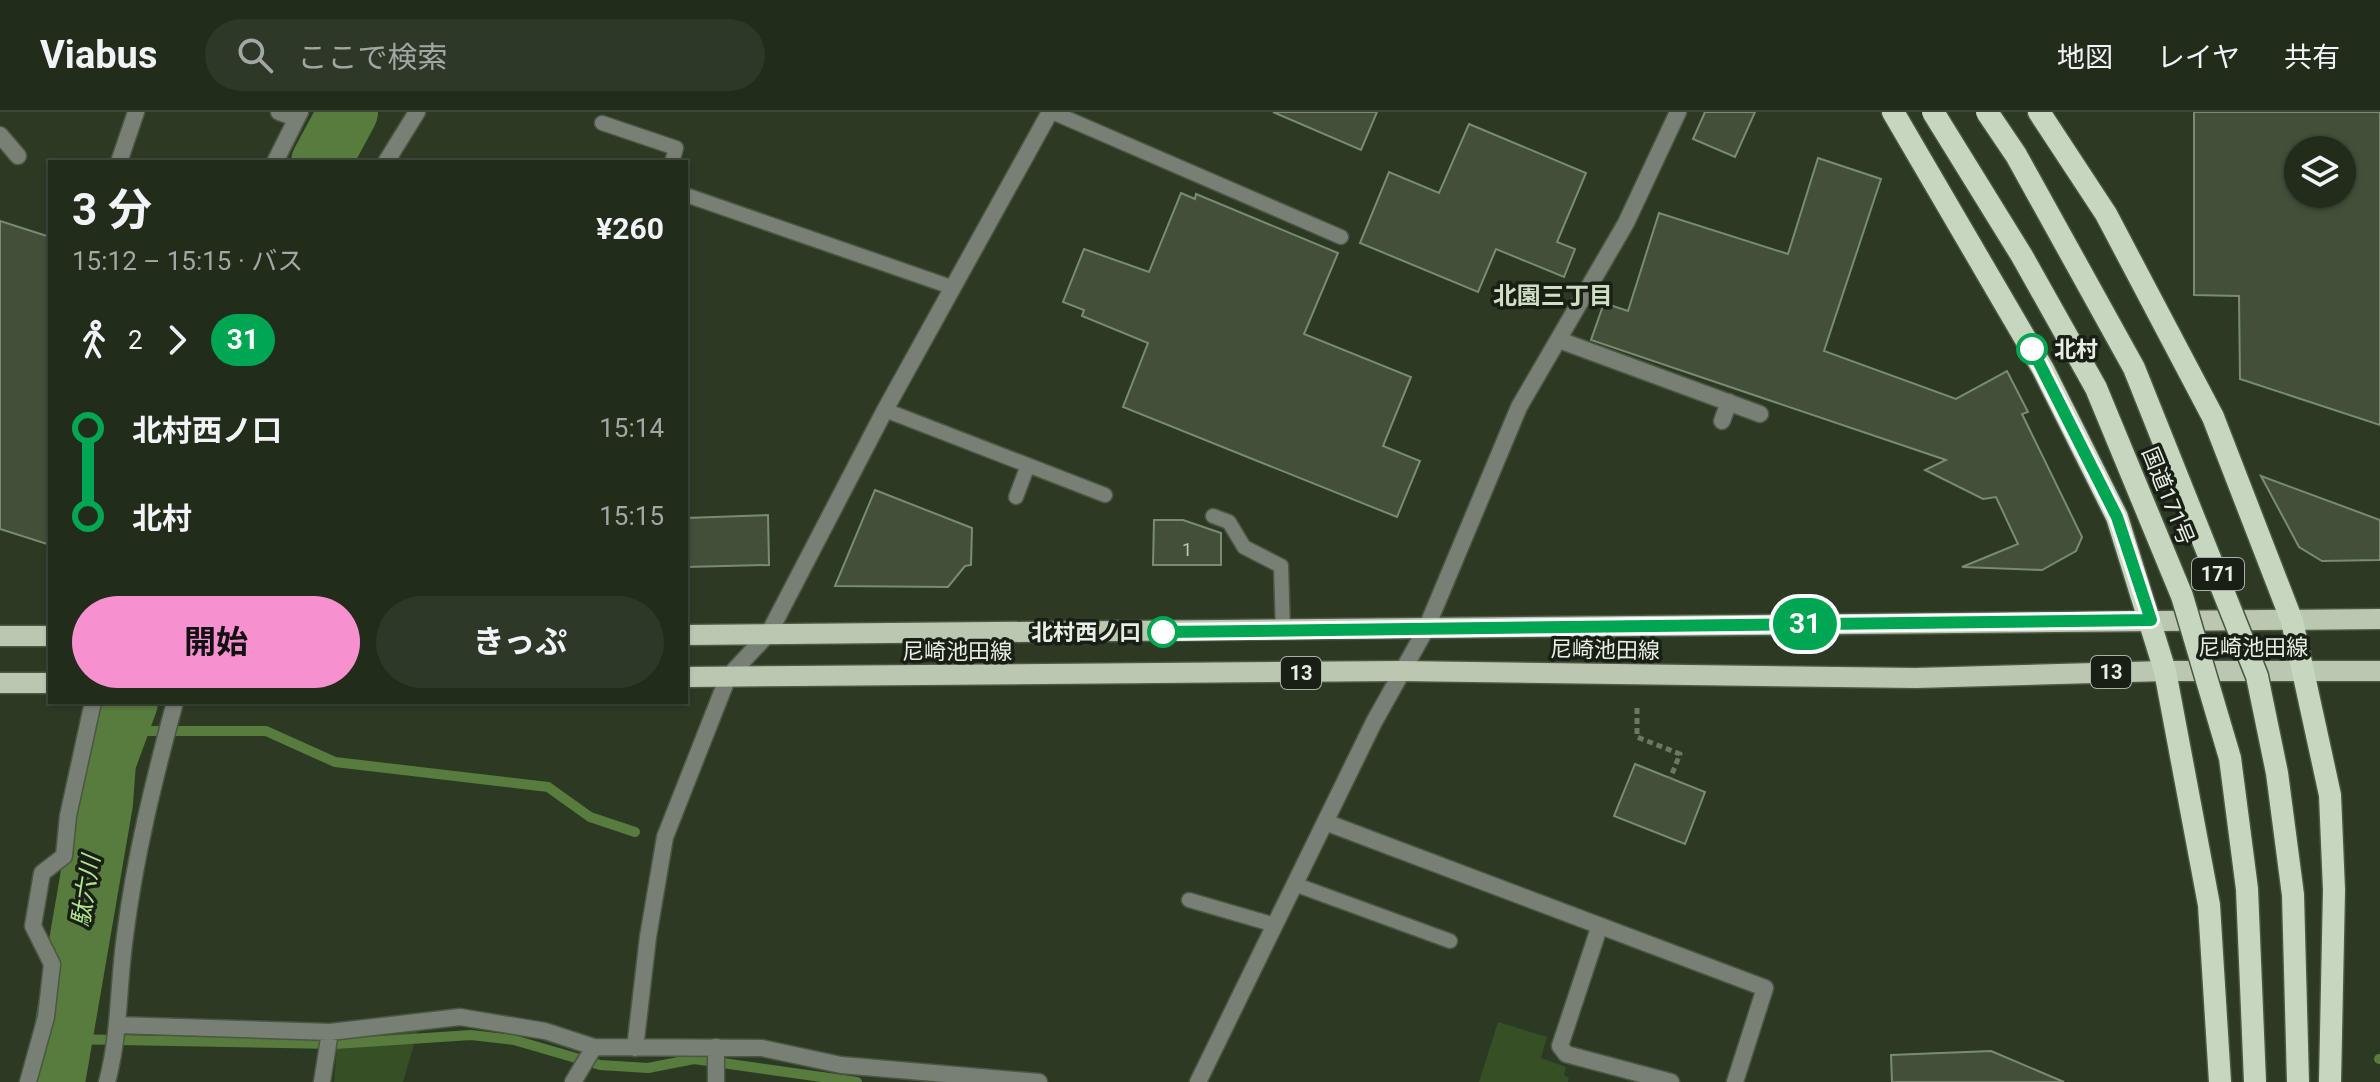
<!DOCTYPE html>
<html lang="ja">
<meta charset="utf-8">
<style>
:root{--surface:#212c1b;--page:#2d3828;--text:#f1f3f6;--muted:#a2a7a3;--line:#3e483a;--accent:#f790ce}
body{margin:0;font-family:Roboto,"Noto Sans JP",sans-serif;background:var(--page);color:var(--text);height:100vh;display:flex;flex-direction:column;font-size:30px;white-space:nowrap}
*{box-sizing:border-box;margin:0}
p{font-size:26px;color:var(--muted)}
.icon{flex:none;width:44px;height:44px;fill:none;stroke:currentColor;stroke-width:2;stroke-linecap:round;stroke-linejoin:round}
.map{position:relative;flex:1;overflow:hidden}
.details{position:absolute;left:48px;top:48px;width:640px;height:544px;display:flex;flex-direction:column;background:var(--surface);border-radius:0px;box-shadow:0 2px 6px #0004,0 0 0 2px var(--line)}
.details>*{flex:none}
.badge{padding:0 16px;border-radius:26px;font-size:28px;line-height:52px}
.buttons{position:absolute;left:2284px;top:24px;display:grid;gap:16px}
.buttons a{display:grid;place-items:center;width:72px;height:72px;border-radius:50%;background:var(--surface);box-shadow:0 2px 6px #0004,0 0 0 2px var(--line);font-size:40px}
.map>.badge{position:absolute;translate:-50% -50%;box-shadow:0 0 0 4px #fff}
.legs{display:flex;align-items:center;gap:12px;height:88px;padding:0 24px;font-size:26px}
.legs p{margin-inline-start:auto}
.head{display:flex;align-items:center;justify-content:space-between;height:136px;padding:0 24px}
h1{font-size:44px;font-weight:700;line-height:60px}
.cta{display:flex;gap:16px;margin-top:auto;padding:16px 24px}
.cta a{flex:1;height:92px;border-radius:48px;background:var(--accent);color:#111;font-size:32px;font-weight:700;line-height:92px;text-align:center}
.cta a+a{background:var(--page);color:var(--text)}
ul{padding:0 24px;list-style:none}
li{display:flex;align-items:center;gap:28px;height:88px;font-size:30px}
li i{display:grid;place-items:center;width:12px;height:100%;margin:0 10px;background:currentColor}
li i::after{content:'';width:20px;height:20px;margin:-10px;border:6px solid;border-radius:50%;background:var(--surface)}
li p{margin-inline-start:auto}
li:first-child i{background:linear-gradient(#0000 50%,currentColor 0)}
li:last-child i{background:linear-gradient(currentColor 50%,#0000 0)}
header{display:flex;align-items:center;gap:48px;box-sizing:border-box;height:112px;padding:0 40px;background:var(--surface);border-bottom:2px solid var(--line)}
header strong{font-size:38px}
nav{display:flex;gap:44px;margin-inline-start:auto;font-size:28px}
.search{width:560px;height:72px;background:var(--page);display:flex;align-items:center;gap:20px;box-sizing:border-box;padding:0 28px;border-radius:44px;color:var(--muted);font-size:30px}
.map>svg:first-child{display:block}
.green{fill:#364f24}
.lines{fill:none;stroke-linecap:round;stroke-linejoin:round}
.stream{stroke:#577c3d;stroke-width:10}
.river{stroke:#577c3d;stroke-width:60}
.building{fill:#425039;stroke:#7b8a71;stroke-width:2;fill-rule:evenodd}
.service-casing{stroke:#4a5742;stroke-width:17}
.minor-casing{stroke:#4a5742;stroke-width:19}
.tertiary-casing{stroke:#4a5742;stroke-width:19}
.primary-casing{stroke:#4a5742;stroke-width:23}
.trunk-casing{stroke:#4a5742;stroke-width:25}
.path{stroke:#6b7864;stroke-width:5;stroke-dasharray:6 4;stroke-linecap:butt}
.service{stroke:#787f74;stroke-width:14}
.minor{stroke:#787f74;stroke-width:16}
.tertiary{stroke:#787f74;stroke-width:16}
.primary{stroke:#bac8b1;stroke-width:20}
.trunk{stroke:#c7d6be;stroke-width:22}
.trunk-bridge-casing{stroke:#4a5742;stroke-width:25;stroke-linecap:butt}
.trunk-bridge{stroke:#c7d6be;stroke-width:22}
.line-1-casing{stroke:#fff;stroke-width:18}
.line-1{stroke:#00a651;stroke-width:12}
.stop-1-dot{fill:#fff;stroke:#00a651;stroke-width:4}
.labels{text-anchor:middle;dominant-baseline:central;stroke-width:7;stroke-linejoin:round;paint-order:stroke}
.number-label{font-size:18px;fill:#bdc7b7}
.shield{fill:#191f15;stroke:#a8b1a4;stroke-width:2}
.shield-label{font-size:20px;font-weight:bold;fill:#e6efe1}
.stop-label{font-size:22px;font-weight:bold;fill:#e6efe1;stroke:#191f15;text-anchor:start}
.street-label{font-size:22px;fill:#e6efe1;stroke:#191f15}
.neighbourhood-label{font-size:24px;font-weight:bold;fill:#cedfc4;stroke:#191f15}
.water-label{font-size:24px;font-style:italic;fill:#b0e68d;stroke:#191f15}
</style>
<header>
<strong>Viabus</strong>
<div class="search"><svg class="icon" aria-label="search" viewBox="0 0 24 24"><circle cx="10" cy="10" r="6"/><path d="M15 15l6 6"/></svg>ここで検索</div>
<nav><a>地図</a><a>レイヤ</a><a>共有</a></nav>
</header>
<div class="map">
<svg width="2380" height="970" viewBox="0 0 2380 970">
<rect width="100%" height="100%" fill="#2c3a24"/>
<path class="green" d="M1498 910 1547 925 1541 946 1566 955 1564 963 1569 966 1568 970H1479Z
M419 915 403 970H334L338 925Z"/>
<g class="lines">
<path class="stream" d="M118 619H266L335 650 548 675 590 705 635 720
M62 927 335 932 471 923 514 928 600 953 648 956 694 947 857 970
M2379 947H2380"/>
<path class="river" d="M321 50 348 0
M55 970 103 691 106 650 128 590"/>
</g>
<path class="building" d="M1273 0H1377L1361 38Z
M1705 0H1755L1735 45 1693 27Z
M2194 0H2380V313L2240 267 2239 184 2194 183ZM2298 38H2342V82H2298Z
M1469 12 1586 61 1557 130 1575 137 1564 165 1496 137 1478 180 1360 131 1389 60 1439 81Z
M1818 46 1881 67 1824 239 1956 287 2007 259 2028 300 2022 302 2082 425 2076 439 2042 458 1962 455 2018 432 1996 385 1983 387 1925 358 1946 348 1591 228 1604 191 1628 199 1659 101 1788 142Z
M1181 81 1195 87 1196 82 1338 141 1304 222 1411 265 1383 334 1420 349 1397 405 1123 295 1148 231 1082 204 1084 198 1063 190 1084 137 1149 160Z
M0 109 50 125V433L0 417Z
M2261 364 2380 408V448L2322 449 2299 435Z
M875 378 972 416 971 453 965 454 948 475 835 474Z
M768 403 769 453 686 455V406Z
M1154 408H1183L1221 421V453H1153Z
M1635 652 1705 680 1685 732 1614 704Z
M1991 939 2064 970H1892L1891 943Z"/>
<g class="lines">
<defs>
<path id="service" d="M1052 0 1341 125
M602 11 676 36 672 50
M686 83 951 175
M885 298 1105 383
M1016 385 1028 353
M1213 404 1229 410 1244 435 1281 454 1283 520
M1294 772 1450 829
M1189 788 1275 813"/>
<path id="minor" d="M279 0 296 6
M0 23 18 44
M119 50 136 0
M275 50 300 0
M386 50 417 0
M1559 228 1760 302
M1722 309 1729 290
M1325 710 1765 876 1735 970
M1599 816 1560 934 1566 942 1671 970
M117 913 330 920 460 905 545 919 594 935 762 936 841 953 1039 970
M716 935V970
M635 936 648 825 665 725 728 565
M28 970 46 905 52 852 33 814 42 761 64 744 68 704 93 590
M107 970C120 922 118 873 125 824 135 744 154 668 175 590
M322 970 330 920
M573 970 594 935
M1198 970 1374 610 1426 517 1519 295 1626 111 1678 0"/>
<path id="tertiary" d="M728 565 769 521 885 298 1050 0"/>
<path id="primary" d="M686 523 2380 507
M0 524H50
M686 565 1400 559 1916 566 2165 559H2380
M0 571H50"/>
<path id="trunk" d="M1893 0 2043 257 2117 405 2165 559 2209 793 2220 970
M2039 0 2106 102 2213 305 2292 509 2330 683 2334 778 2330 970"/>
</defs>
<use href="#service" class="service-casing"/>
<use href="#minor" class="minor-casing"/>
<use href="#tertiary" class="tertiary-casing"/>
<use href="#primary" class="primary-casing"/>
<use href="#trunk" class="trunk-casing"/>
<path class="path" d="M1637 596V625L1680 642 1670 667"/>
<use href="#service" class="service"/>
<use href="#minor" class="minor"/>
<use href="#tertiary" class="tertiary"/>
<use href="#primary" class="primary"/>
<use href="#trunk" class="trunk"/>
<defs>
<path id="trunk-bridge" d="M1933 0 2022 144 2096 276 2182 484 2230 646 2247 777 2255 970
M1987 0 2016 43 2134 256 2257 564 2277 661 2293 783 2298 970"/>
</defs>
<use href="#trunk-bridge" class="trunk-bridge-casing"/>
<use href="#trunk-bridge" class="trunk-bridge"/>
</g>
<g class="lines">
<defs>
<path id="line-1" d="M1163 520 2151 508 2117 405 2032 237"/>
</defs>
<use href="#line-1" class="line-1-casing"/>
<use href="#line-1" class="line-1"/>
</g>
<g class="stop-1-dot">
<circle cx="2032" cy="237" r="14"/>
<circle cx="1163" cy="520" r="14"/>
</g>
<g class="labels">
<g class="number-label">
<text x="1187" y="437">1</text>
</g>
<g class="shield">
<rect x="2192" y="446" width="52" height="32" rx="6"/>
<rect x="2091" y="544" width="40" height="32" rx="6"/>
<rect x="1281" y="545" width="40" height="32" rx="6"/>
</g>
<g class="shield-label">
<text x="2218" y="462">171</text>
<text x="2111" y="560">13</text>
<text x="1301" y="561">13</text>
</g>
<g class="stop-label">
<text x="2054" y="237">北村</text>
<text x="1141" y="520" text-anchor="end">北村西ノ口</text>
</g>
<g class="street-label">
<text transform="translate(2168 384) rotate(68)">国道171号</text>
<text x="2253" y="535">尼崎池田線</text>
<text transform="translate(1605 538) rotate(1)">尼崎池田線</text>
<text x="957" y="539">尼崎池田線</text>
</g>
<g class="neighbourhood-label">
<text x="1553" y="184">北園三丁目</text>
</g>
<g class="water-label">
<text transform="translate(86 779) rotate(-81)">駄六川</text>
</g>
</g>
</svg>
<div class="buttons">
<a><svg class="icon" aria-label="layers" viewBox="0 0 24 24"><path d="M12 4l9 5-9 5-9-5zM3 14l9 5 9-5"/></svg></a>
</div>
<b class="badge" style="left:1805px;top:512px;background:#00a651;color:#fff">31</b>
<section class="details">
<div class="head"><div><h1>3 分</h1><p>15:12 – 15:15 · バス</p></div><b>¥260</b></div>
<div class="legs"><svg class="icon" aria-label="walk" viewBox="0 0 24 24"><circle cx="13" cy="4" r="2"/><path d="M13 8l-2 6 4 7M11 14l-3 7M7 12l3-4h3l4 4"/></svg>2<svg class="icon" aria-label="forward" viewBox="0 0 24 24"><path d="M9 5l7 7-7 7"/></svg><b class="badge" style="background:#00a651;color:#fff">31</b></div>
<ul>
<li><i style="color:#00a651"></i><b>北村西ノ口</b><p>15:14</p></li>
<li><i style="color:#00a651"></i><b>北村</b><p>15:15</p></li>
</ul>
<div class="cta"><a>開始</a><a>きっぷ</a></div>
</section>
</div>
